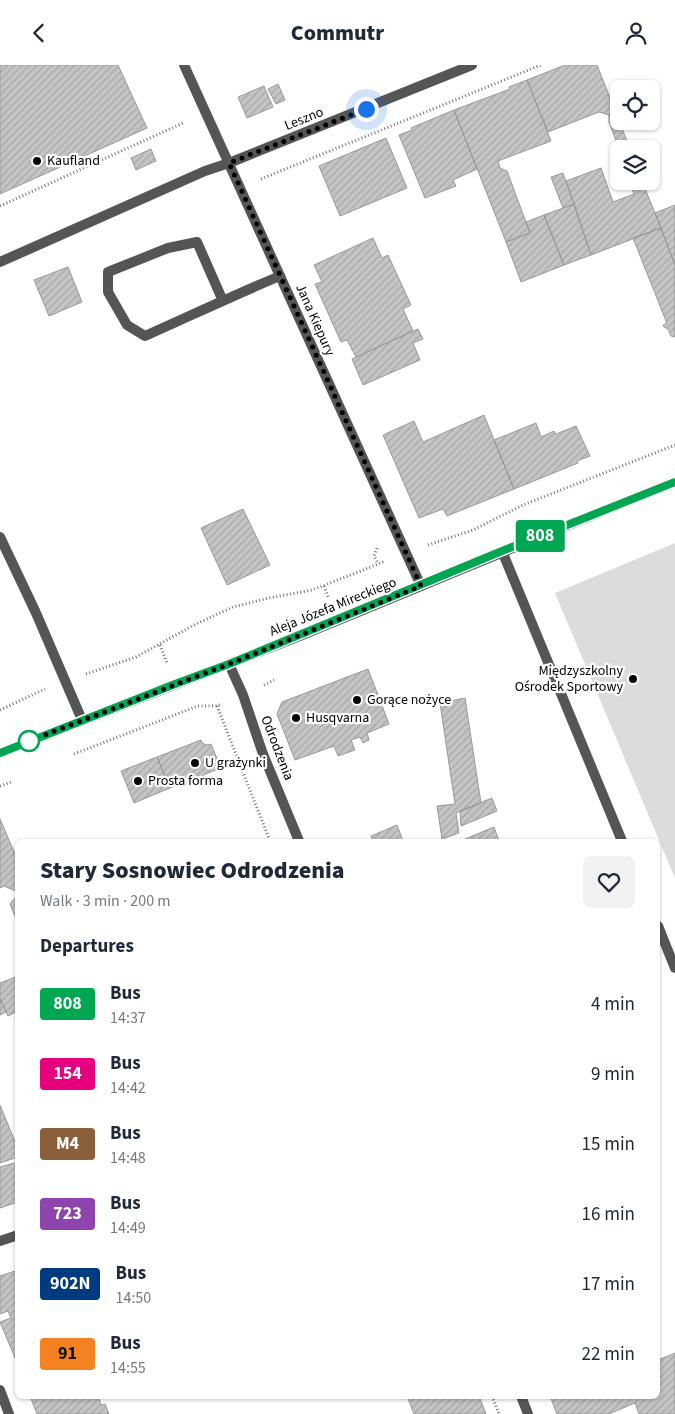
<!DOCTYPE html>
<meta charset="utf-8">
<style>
:root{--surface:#fff;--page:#f2f2f3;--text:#1f2937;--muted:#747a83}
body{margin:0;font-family:"Source Sans 3",sans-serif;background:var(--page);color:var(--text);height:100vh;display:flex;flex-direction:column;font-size:19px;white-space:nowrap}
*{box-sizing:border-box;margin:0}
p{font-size:16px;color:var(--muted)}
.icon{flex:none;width:28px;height:28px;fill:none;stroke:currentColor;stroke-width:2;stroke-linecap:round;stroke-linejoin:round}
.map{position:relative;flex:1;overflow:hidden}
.side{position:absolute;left:15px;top:774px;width:645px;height:560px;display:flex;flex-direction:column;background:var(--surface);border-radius:8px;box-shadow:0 1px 4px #0004}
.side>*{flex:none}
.badge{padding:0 10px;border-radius:4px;font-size:18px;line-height:32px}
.buttons{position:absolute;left:610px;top:15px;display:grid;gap:10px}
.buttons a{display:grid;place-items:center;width:50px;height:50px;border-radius:8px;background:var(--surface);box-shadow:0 1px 4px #0004;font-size:25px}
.you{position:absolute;width:25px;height:25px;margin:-12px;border:4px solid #fff;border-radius:50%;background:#1a73e8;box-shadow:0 0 0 8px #1a73e833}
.map>.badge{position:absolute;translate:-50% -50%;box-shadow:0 0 0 2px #fff}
h2{padding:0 25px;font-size:19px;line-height:45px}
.round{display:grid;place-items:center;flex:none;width:52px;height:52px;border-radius:8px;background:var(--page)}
.headline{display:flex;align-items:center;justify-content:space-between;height:85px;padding:0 25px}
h1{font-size:24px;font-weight:800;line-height:38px}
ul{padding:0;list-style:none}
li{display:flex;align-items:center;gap:15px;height:70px;padding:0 25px}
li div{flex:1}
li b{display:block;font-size:19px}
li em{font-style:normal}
li .badge{min-width:55px;font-weight:700;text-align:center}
header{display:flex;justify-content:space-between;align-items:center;height:65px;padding:0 25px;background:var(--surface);font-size:22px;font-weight:800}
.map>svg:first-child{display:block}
.green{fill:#dcdcdc}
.building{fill:url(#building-hatch);stroke:#999}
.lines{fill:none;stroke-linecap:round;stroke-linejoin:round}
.path{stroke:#777;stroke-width:3;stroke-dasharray:1 2.5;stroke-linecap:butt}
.service{stroke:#555;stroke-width:10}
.minor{stroke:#555;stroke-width:10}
.tertiary{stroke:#555;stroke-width:10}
.line-casing{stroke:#fff;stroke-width:11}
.line{stroke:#00a651;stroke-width:8}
.walk{stroke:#000;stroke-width:5;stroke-dasharray:0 9}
.poi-dot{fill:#000;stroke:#fff;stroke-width:2}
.stop-dot{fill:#fff;stroke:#00a651;stroke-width:2.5}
.labels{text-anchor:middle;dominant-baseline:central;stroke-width:4.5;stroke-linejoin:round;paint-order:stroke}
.street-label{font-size:14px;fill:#000;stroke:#fff}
.poi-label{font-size:14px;fill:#000;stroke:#fff;text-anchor:start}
</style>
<header><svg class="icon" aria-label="back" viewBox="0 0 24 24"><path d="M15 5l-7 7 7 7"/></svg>Commutr<svg class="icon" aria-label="person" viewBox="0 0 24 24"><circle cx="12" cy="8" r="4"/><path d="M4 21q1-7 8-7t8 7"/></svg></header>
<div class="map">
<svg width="675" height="1349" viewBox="0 0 675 1349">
<defs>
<pattern id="building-hatch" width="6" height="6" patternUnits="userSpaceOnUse" patternTransform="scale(1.25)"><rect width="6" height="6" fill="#c4c4c4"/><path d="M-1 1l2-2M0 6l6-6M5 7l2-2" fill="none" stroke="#a7a7a7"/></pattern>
</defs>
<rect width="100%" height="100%" fill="#fff"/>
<path class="green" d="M675 478V813L555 528Z"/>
<path class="building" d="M0 0H118L147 63 0 129Z
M565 0H597L616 48 609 50 599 47 548 67 527 15Z
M527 15 551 76 498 96 500 103 507 106 530 168 506 177 454 45 510 24 509 22Z
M278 19 285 35 276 39 268 24Z
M264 21 273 42 247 53 238 32Z
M454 45 477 104 453 115 456 121 425 133 399 70 412 65 411 63Z
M616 48 630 84H619V100L613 83 618 81 609 57V50Z
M386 73 407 123 340 151 319 101Z
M151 84 156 96 136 105 131 93Z
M601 103 613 137 634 129 629 116H642L661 163 591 190 566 116Z
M563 108 574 139 563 143 551 112Z
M574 139 591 190 564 200 544 150Z
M675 140V200L655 148Z
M544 150 564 200 521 217 506 177 530 168 526 157Z
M661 163 675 200V272L671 271 668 264 664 262 663 260 666 259V256L633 173Z
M373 173 382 193 388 190 411 240 403 244 413 266 356 292 347 275 341 277 315 219 322 217 314 200Z
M68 202 82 237 49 251 34 215Z
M418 264 423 274 413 278 420 295 363 320 352 294Z
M484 350 514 424 447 451 443 444 419 453 383 370 414 356 423 377Z
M536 358 541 372 554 366 556 369 576 361 590 391 577 396 578 398 514 424 494 375Z
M243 444 270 500 227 520 201 463Z
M368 604 389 659 367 668 369 675 363 678 360 672 351 675 355 685 338 691 334 681 295 695 277 649 282 637Z
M465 633 481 738 456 748 459 768 442 774 437 741 455 739 440 638Z
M201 675 202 678 207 680 211 679 221 703 203 710 204 712 182 721 181 719 170 723 157 692Z
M157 692 170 723 134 738 121 706Z
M492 733 497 746 461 761 460 746Z
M0 754 18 796V827L4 821 0 823Z
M397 760 403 776H373L371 771Z
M494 762 499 776H466L465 774Z
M18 829V856H17L10 839Z
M18 911V946L8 951 0 933V918Z
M0 934 6 947 0 950Z
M0 1040 18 1084V1092L0 1098Z
M18 1097V1137L0 1143V1102Z
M18 1205V1300L0 1257 11 1253 8 1246 0 1249V1211Z
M675 1288V1349H639L635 1338 609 1349H557L550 1331H658V1295Z
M30 1331H98L101 1340 105 1339 109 1349H37Z
M407 1331H479L486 1349H414Z"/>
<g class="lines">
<path class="path" d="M261 114 541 0
M0 141 183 58
M428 480 473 465 523 440 675 380
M377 483 374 491 378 498
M324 521 329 534
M160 580 167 598
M86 609 136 592 196 559 233 542 269 533 312 525 361 506 385 496
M264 620 274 615
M217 641 270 776
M0 645 45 624
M74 689 198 641H217L222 639
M0 721 11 717
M492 1331 499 1349"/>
<path class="service" d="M0 197 205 106 229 98
M223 236 197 177 168 183 108 207V227L127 260 145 271C190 251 234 230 280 211
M0 472 36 548 82 655"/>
<path class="minor" d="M184 0 421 521
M229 98 472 0
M502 486 622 776
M229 599 243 630 263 689 299 776
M658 861 675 903
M0 1176 18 1170
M0 1325 9 1349
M521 1331 528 1349"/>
<path class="tertiary" d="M0 688C102 647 205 609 307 568 430 518 552 466 675 417"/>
</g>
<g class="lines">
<defs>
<path id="line" d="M0 688 175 619 229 599 502 486 675 417"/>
</defs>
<use href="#line" class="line-casing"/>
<use href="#line" class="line"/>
<path class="walk" d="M29 676 229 599 421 521 229 98 366 44"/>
</g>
<g class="poi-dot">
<circle cx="37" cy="96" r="5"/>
<circle cx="633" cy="614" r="5"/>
<circle cx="357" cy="635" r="5"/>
<circle cx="296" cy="653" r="5"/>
<circle cx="195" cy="698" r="5"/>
<circle cx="138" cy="716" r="5"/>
</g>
<circle class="stop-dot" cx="29" cy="676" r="10"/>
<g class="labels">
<g class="street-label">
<text transform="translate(304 54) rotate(-22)">Leszno</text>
<text transform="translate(315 255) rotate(66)">Jana Kiepury</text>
<text transform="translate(333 542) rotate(-22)">Aleja Józefa Mireckiego</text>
<text transform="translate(277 683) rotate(69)">Odrodzenia</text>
</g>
<g class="poi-label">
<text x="47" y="96">Kaufland</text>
<text x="623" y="606" text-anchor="end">Międzyszkolny<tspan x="623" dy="16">Ośrodek Sportowy</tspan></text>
<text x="367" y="635">Gorące nożyce</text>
<text x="306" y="653">Husqvarna</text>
<text x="205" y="698">U grażynki</text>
<text x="148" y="716">Prosta forma</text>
</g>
</g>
</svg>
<div class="buttons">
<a><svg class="icon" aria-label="locate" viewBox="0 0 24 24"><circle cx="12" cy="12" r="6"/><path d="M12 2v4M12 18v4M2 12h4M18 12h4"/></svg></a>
<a><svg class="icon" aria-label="layers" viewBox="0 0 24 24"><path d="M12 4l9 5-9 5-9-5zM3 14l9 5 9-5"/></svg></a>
</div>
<div class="you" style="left:366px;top:44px"></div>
<b class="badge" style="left:540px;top:471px;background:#00a651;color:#fff">808</b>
<section class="side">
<div class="headline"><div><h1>Stary Sosnowiec Odrodzenia</h1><p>Walk · 3 min · 200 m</p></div><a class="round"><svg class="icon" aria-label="heart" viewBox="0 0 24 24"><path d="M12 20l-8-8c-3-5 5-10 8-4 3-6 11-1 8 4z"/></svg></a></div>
<h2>Departures</h2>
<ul>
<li><span class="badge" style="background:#00a651;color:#fff">808</span><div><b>Bus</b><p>14:37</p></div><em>4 min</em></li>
<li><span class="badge" style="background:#e6007e;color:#fff">154</span><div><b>Bus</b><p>14:42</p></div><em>9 min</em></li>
<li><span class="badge" style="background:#8b5e3c;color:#fff">M4</span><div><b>Bus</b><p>14:48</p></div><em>15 min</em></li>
<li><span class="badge" style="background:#8e44ad;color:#fff">723</span><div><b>Bus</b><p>14:49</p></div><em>16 min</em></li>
<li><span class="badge" style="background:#003b80;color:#fff">902N</span><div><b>Bus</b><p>14:50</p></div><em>17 min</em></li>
<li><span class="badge" style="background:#f58220;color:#111">91</span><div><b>Bus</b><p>14:55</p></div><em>22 min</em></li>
</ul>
</section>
</div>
